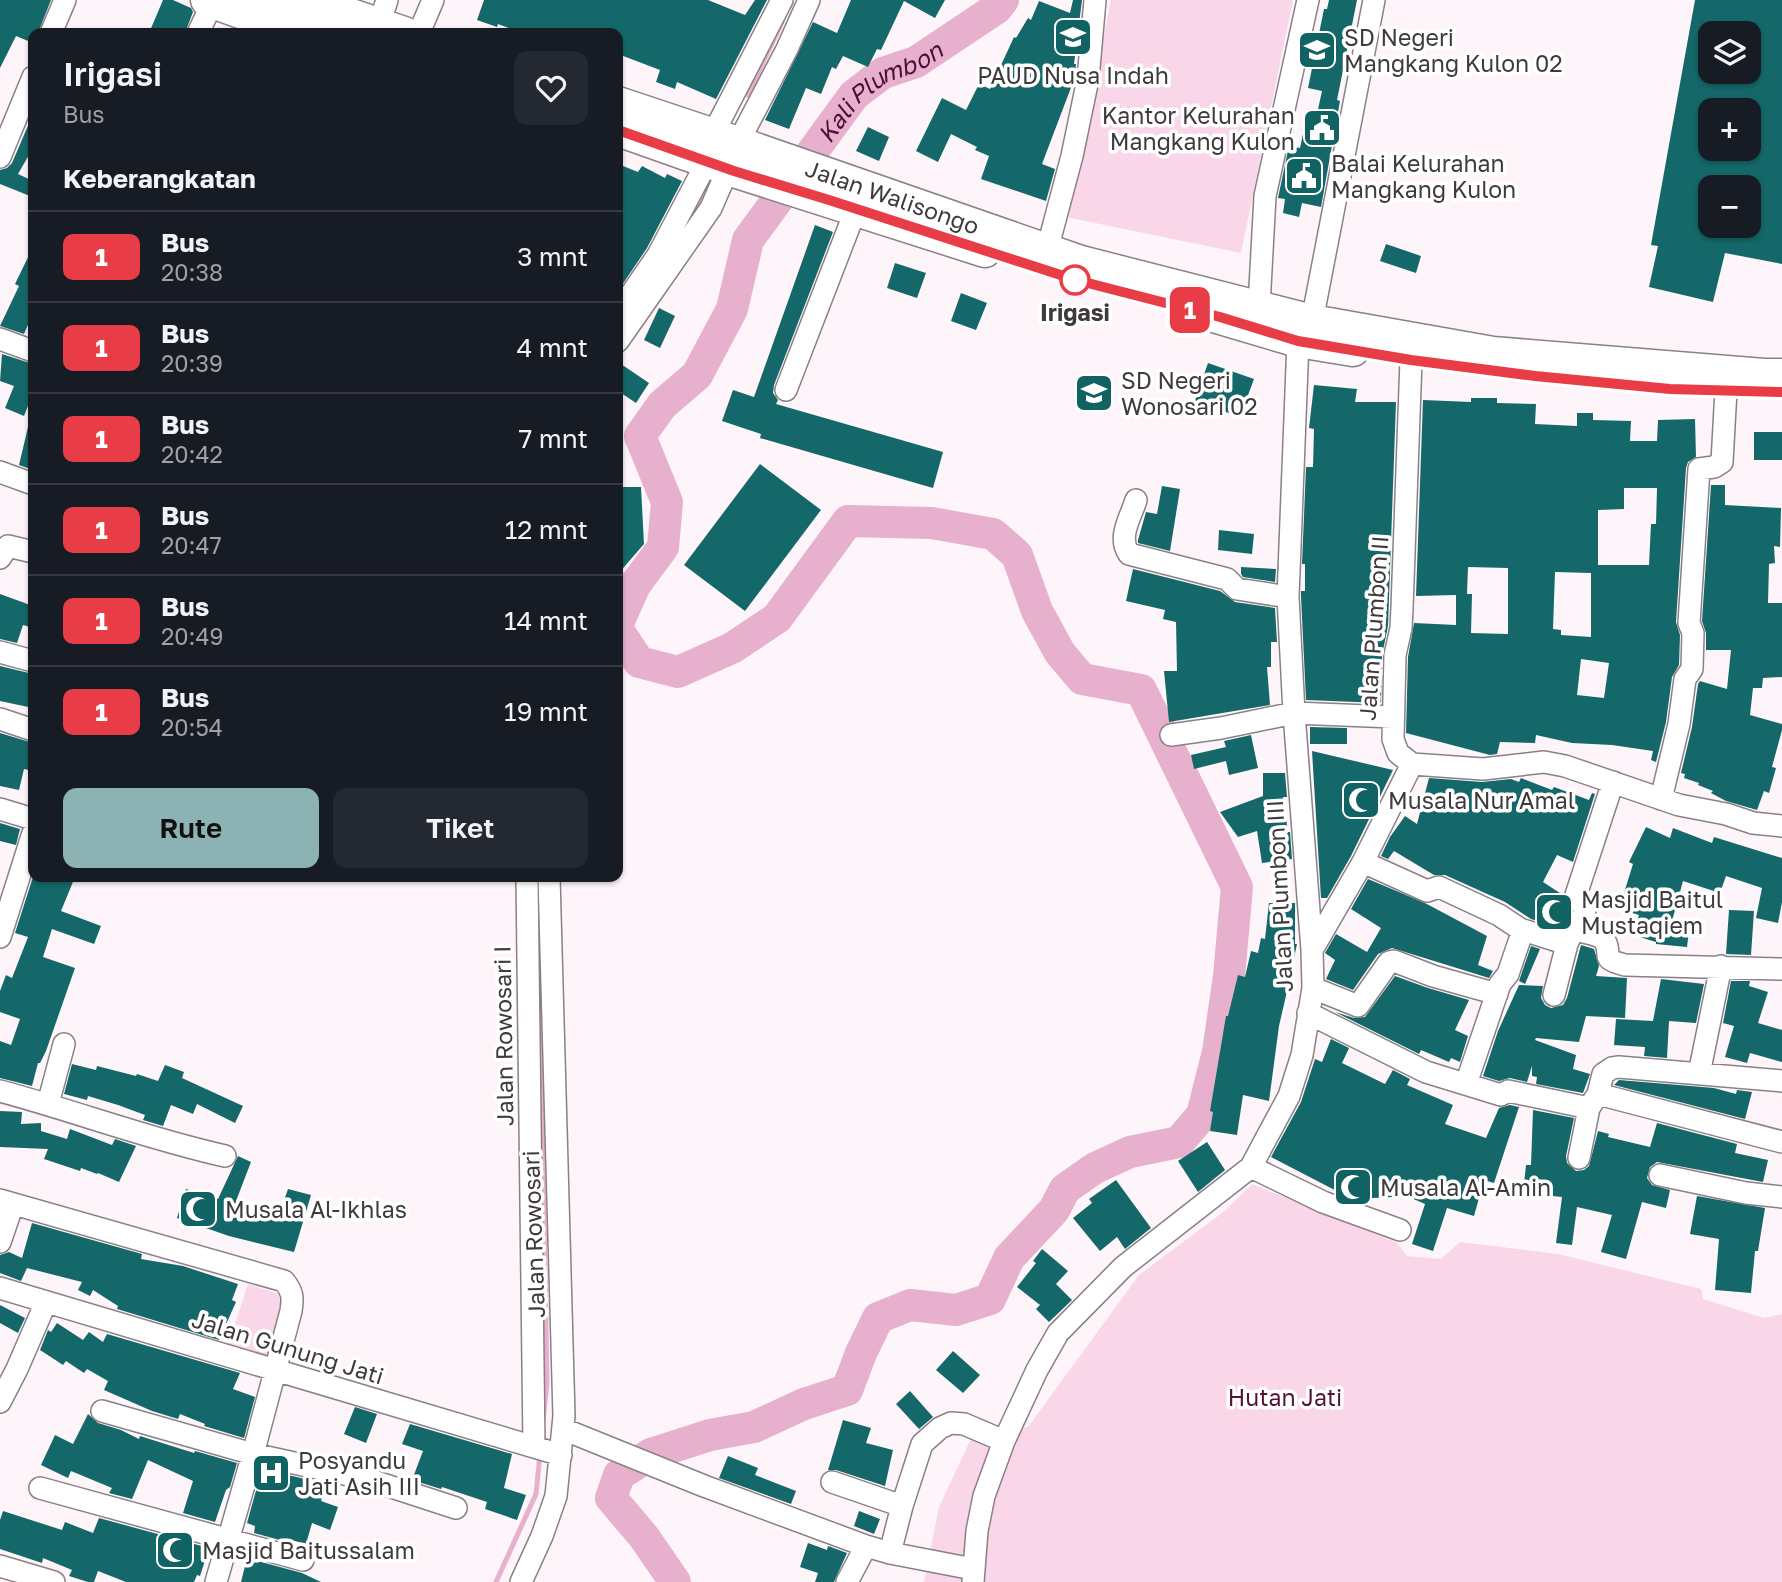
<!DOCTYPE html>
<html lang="id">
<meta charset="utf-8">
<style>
:root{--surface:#171b24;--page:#242831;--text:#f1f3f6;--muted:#9ea1a6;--line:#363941;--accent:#8cb2b4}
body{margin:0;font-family:"Golos Text",sans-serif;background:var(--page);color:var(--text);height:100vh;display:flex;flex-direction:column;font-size:26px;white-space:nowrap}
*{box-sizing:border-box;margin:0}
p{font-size:23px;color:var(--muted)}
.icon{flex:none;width:38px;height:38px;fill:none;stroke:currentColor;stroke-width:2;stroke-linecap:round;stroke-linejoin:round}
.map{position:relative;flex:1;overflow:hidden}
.details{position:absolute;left:28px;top:28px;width:595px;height:854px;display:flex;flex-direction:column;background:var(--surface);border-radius:14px;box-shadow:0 2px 5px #0004}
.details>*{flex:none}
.badge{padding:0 14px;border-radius:10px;font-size:24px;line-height:46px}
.buttons{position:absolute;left:1698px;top:21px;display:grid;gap:14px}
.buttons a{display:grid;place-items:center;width:63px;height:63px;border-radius:14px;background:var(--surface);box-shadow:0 2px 5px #0004;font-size:35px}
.map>.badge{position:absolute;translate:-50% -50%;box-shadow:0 0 0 4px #fff}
h2{padding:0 35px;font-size:26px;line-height:63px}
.round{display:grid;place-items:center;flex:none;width:74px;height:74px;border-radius:14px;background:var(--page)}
.headline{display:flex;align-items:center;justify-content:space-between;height:119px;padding:0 35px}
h1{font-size:33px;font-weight:600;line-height:52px}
.primary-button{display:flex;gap:14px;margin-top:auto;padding:14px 35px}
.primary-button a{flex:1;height:80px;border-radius:14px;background:var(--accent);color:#111;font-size:28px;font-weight:600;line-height:80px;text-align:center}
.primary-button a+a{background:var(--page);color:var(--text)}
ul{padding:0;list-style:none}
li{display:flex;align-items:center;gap:21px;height:91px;padding:0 35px;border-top:2px solid var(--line)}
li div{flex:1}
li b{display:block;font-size:26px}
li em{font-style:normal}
li .badge{min-width:77px;font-weight:700;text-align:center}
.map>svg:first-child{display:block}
.green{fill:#f9d6e8}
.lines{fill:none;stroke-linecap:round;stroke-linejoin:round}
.stream{stroke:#e7b0cd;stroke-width:5}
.river{stroke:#e7b0cd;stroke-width:32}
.building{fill:#156869;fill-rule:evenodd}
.minor-casing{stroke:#8a8085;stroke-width:24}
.highway-casing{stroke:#8a8085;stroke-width:35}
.minor{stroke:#fff;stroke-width:21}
.highway{stroke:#fff;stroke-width:32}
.line-casing{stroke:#fff;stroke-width:16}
.line{stroke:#e83d46;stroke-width:10}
.stop-dot{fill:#fff;stroke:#e83d46;stroke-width:3.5}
.labels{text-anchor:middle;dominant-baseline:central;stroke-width:7;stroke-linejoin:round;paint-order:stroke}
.poi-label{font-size:23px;fill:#3f3b3d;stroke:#fff;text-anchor:start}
.street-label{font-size:23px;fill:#3f3b3d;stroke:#fff}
.stop-label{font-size:23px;font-weight:bold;fill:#3f3b3d;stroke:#fff}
.park-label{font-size:23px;fill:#52123a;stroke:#fff}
.water-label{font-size:24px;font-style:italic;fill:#4d0d36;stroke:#fff}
</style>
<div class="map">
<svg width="1782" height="1582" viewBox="0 0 1782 1582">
<rect width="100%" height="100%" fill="#fef5fa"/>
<path class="green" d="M1111 0H1293L1241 253 1066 217Z
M1252 1184 1397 1243 1407 1256 1441 1259 1460 1242 1558 1254 1701 1289 1703 1299 1764 1318 1782 1314V1582H924L939 1507 970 1441 1028 1427 1139 1275 1226 1210Z
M248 1284 291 1298 270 1362 227 1349Z"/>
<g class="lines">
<path class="stream" d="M748 95 782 22
M684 227 706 195
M538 877 547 1384 543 1420
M496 1582 536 1494 540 1454"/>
<g class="river">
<path id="s1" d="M618 623 635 585 663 547 667 502 640 436 662 405 697 375 732 309 748 240 854 95 883 73 916 62 997 8 1003 0"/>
<path d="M618 630 639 662 678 672 732 648 777 618 848 521 932 523 993 534 1017 555 1037 611 1060 653 1082 679 1141 690 1237 887 1229 976 1218 1052 1202 1115 1179 1142 1130 1152 1095 1168 1065 1189 1054 1210 1009 1258 990 1299 956 1310 910 1305 878 1318 861 1353 847 1390 804 1404 754 1427 710 1435 651 1454 619 1475 611 1498 644 1537 675 1582"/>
</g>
</g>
<path class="building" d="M0 0H51L38 33H33V43L16 36 0 68Z
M163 0H173L191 8 193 12 185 33H149Z
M484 0H708L745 15 755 0H767L716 99 677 82 675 89 656 82 660 70 618 54V33H522L498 24 497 27 477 20Z
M851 0H945L935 18 904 1 881 50 877 49 868 67 843 56 836 69 832 67 821 94 806 88 789 129 765 120 813 22 837 33Z
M1073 0H1082L1074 64H1076L1075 77 1042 164 1055 169 1046 201 981 179 989 156 975 150 977 147 951 134 938 162 916 151 942 98 966 110 979 84 990 89 1014 37 1016 38 1028 18 1031 20 1039 1 1070 13Z
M1329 0H1357L1337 100 1340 101 1321 207 1302 203 1299 217 1283 213 1285 199 1278 198 1289 146 1300 148 1303 134 1308 136 1311 122 1315 123 1322 91 1308 88 1324 9H1327Z
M1695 0H1782V264L1725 253 1713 302 1649 287 1658 246 1651 245ZM1710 33H1748V72H1710ZM1710 110H1748V149H1710ZM1710 187H1757L1750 226H1710Z
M33 114V148L18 174 33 181 30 196 0 184V170L7 168 12 163Z
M868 127 889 137 879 161 856 151Z
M618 164 638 172 642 166 665 178 667 174 682 181 647 248 620 288 618 287Z
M815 225 833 232 774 385 773 393 778 400 776 404 943 452 933 488 760 438 761 434 722 421 733 390 754 397Z
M1386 244 1421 256 1416 273 1380 261Z
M33 247V313L24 334 0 326 19 286 15 284Z
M895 263 926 273 917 298 887 288Z
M961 293 987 303 976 330 951 321Z
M659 308 675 316 660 348 644 340Z
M2 354 33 364V393L24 416 5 408 14 386 0 381Z
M618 362 649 383 636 403 618 391Z
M1208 363 1254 379 1240 417 1195 401Z
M1314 385 1357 389 1355 402H1396L1388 626 1382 655 1381 703 1306 700 1301 597V591H1305V564H1302L1306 467H1313L1314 429 1309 428Z
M1471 398H1497V403L1536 404 1535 424 1577 426V413H1593V420L1631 421 1630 441H1657L1658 420 1695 419 1696 457 1688 462 1686 468 1676 622 1680 635 1679 665 1672 677 1666 722 1656 762 1651 760 1653 751 1612 745 1572 743 1536 735 1535 743 1500 742 1497 754 1490 755 1406 733 1408 657 1414 623 1456 625V595L1416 596 1423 400 1471 402ZM1624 488H1657L1656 524H1651L1649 565H1598V510L1624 509ZM1468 567 1508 568V634L1471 633 1472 594H1467ZM1555 572 1591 573V637L1561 635V630L1553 629ZM1581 659 1609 663 1604 698 1577 695Z
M28 427H33V470L19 465Z
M1754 432H1782V460H1754Z
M760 464 821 510 745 611 684 565Z
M1711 485H1725V505L1781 508 1780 547 1774 546 1775 563 1769 564 1768 603H1782V677L1763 678 1762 688H1753L1750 715 1782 724V730L1772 767 1776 768 1769 793 1764 791 1757 810 1726 801 1711 793 1713 791 1698 785 1699 783 1684 778 1685 774 1681 773 1692 727 1698 684 1700 681 1727 689 1731 650H1706V633L1702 621Z
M1162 486 1180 489 1170 551 1138 543V540L1146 512 1157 514Z
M618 487H641L644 544 618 574Z
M1219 530 1254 534 1252 554 1218 550Z
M1241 567 1276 569 1275 582 1243 577 1241 574Z
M1133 569 1220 591 1235 602 1275 608 1277 642H1271V667H1267L1270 705 1169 722 1164 671H1177L1176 622 1163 619 1165 610 1126 601Z
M0 594 33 606V617L30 627 23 625 17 643 0 639Z
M0 666 33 674V708L0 701Z
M1310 727 1347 728V744H1310Z
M0 733 33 743V771L24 769 19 790 0 786Z
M1251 735 1258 768 1229 775 1226 761 1194 769 1191 755 1226 747 1224 741Z
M1312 751 1393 770 1351 856 1327 898H1321Z
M1263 773H1285L1287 797H1283L1288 832H1290L1292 859 1262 863 1257 831 1238 837 1220 812 1263 796Z
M1429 778 1482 782 1511 779 1519 782 1521 778 1552 790 1554 787 1589 800 1592 793 1595 794 1573 862 1557 855 1543 882 1563 895 1564 904 1571 912 1569 918 1560 928 1531 919 1505 902 1445 875H1434L1394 851 1388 859 1381 856 1390 837 1405 816 1417 824Z
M0 823 20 829 16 845 0 841Z
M1646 827 1670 838 1673 828 1712 843 1714 837 1782 858V902L1778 923 1756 918 1762 888 1726 876 1720 893 1683 881 1672 921 1690 923 1687 947 1656 944V942L1633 935 1639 915 1619 909 1633 864 1629 862Z
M33 877H75L61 911 101 926 94 944 52 929 43 957 75 968 46 1051 40 1063H38L32 1086 0 1078V1041L11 1045 20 1019 0 1012V991L6 975 12 978 28 937 15 933Z
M1368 879 1425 903 1487 936 1478 965 1493 971 1489 978 1392 948 1378 954 1353 990 1326 979 1335 960 1325 953 1336 934 1367 952 1381 928 1351 909Z
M1269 903H1295V944H1297L1294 958 1288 957 1282 985 1288 987 1279 1026 1269 1101 1243 1095 1237 1135 1210 1131 1213 1112 1210 1111 1226 1016H1228L1238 975 1245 977 1251 951 1258 953 1261 938 1265 939Z
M1729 910 1754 911 1751 955 1726 954Z
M1581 945 1594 949 1599 966 1596 976 1627 978 1625 1018 1586 1016 1579 1042 1536 1038 1535 1040 1576 1055 1573 1069 1590 1074 1583 1093 1536 1084 1537 1077 1532 1076V1066L1527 1082 1510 1078 1499 1081 1483 1076 1498 1031 1519 985 1543 986 1541 998 1545 1005 1551 1008 1563 1005 1567 998Z
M1531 946 1540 949 1525 984 1519 981Z
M1395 976 1428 988 1469 1000 1455 1030 1468 1036 1460 1062 1451 1058 1449 1062 1421 1050 1419 1054 1335 1012 1354 1018 1365 1017Z
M1661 979 1704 984 1696 1023 1669 1021 1667 1058 1644 1056 1645 1047 1614 1045 1616 1019 1653 1021Z
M1731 981H1750L1749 986 1768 992 1758 1023 1782 1030V1062L1750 1053 1747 1063 1725 1057 1734 1026 1723 1023Z
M1331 1039 1349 1048 1342 1063 1385 1084 1393 1070 1410 1079 1407 1085 1453 1105 1445 1124 1486 1138 1499 1108 1510 1105 1519 1107 1494 1183 1484 1180 1474 1216 1447 1208 1433 1251 1412 1244 1425 1204 1395 1191 1393 1197 1352 1199 1271 1157 1301 1102 1315 1059 1322 1062Z
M72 1064 96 1070 97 1066 136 1076 137 1074 158 1081 165 1065 184 1072 182 1078 243 1106 235 1123 197 1104 193 1114 171 1105 163 1126 143 1120 145 1115 118 1105 88 1096 87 1100 64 1094Z
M1619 1080 1714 1088 1736 1094 1737 1090 1752 1092 1745 1119 1614 1085Z
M1533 1110 1574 1118 1566 1156 1567 1163 1576 1171 1584 1170 1589 1166 1598 1131 1609 1134 1608 1137 1650 1147 1657 1123 1737 1144 1735 1153 1768 1160 1763 1182 1657 1162 1650 1167 1647 1178 1652 1185 1670 1190 1666 1208 1642 1202 1626 1259 1601 1252 1612 1215 1577 1207 1572 1245 1556 1243 1562 1197 1523 1193 1526 1165H1531Z
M0 1111 22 1112 21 1124 41 1123V1131L67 1139 70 1129 112 1145 115 1139 136 1146 119 1182 98 1173 97 1174 81 1168 80 1171 44 1159 48 1149 0 1147Z
M1207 1142 1225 1170 1198 1192 1178 1161Z
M238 1156 251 1162 236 1201 280 1212 288 1189 311 1195 294 1252 229 1236 177 1218 186 1189 218 1199Z
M1116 1180 1151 1228 1125 1249 1117 1237 1100 1251 1073 1218 1092 1203 1089 1199Z
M1697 1196 1765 1208 1758 1251H1755L1751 1293 1715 1290 1719 1239 1690 1234Z
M32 1223 142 1254 141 1259 183 1266 238 1284 232 1300 236 1302 219 1340 117 1309 118 1306 93 1290 90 1296 78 1290 82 1282 27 1268 21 1281 0 1273V1255L9 1252 22 1258Z
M1042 1249 1068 1271 1056 1284 1072 1300 1049 1322 1036 1309 1040 1305 1017 1287 1036 1263 1033 1261Z
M0 1305 25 1318 18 1333 0 1323Z
M57 1323 83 1340 89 1332 103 1342 107 1334 240 1373 233 1389 255 1397 244 1438 204 1426 205 1424 180 1414 178 1419 152 1411 104 1390 108 1381 87 1369 84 1373 66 1361 63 1365 40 1350 48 1330 51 1332Z
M953 1351 980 1375 963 1393 936 1370Z
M910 1391 933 1417 919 1429 896 1404Z
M355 1407 377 1414 366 1443 344 1434Z
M88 1414 98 1423 121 1430 139 1439 140 1436 194 1453 195 1451 237 1463 230 1487 226 1490 215 1522 183 1513 193 1481 148 1460 132 1499 109 1493 112 1488 71 1471 68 1478 41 1465 55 1435 73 1444Z
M843 1420 871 1428 866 1443 893 1450 885 1486 836 1470H828Z
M410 1424 512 1454 504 1488 526 1495 517 1520 485 1509 487 1502 442 1487 441 1489 412 1480 423 1451 402 1444Z
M728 1456 758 1468 755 1475 796 1491 791 1504 719 1478Z
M262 1469 327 1484 321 1501 338 1507 330 1530 312 1523 306 1544 288 1539 287 1542 254 1533 255 1526 247 1523Z
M3 1511 62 1530 65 1522 93 1533 99 1518 209 1548 200 1576 197 1575 194 1582H126L98 1571 94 1582H88L69 1576 72 1570 43 1558 42 1563 0 1549V1520Z
M859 1511 880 1519 874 1534 854 1526Z
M808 1543 827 1550 828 1546 847 1553 834 1582H815L818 1573 800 1567Z
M247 1558 302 1573 321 1582H241Z"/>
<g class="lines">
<defs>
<path id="minor" d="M379 25 387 0
M51 33 65 0
M198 33 213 2
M419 33 433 0
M713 134 782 0
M738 143 787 49 809 0
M0 157 33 77
M1047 250 1072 156 1088 79 1095 0
M1259 306 1265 196 1308 0
M618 313 658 255 707 162
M1312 321 1374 0
M0 339 33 351
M618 341 711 208 728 169
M1411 360 1402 608 1401 628 1395 655 1393 739 1398 753 1412 764
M786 390 856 209
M0 472 33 484
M1136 500C1131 517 1117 537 1129 554L1227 579 1237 589 1288 597
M0 558 8 546 33 552
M0 652 33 661
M0 719 33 730
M1171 735 1221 728 1294 713 1393 717
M1412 764 1483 769 1544 762 1565 766 1679 805 1726 814 1753 823 1782 826
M1661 799 1679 724 1685 679 1692 669 1693 633 1689 623 1699 469 1714 467 1722 462 1726 390
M0 809 33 819
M1363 862 1427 891 1439 887 1499 915 1520 929 1567 944 1573 930C1580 931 1602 935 1605 941 1613 956 1598 958 1625 965L1782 969
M527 877 534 1446
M1578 931 1586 907 1576 899V895L1613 782
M0 937 33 833
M1312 950 1363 862 1412 764
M1313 988 1358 1006 1389 962 1394 961 1433 976 1497 994
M1554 995 1567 944
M1308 1013 1426 1072 1501 1095 1508 1091 1589 1108
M1699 1074 1721 966
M1782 1081 1619 1067 1612 1068 1603 1074 1598 1094 1782 1142
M1466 1084 1500 984 1508 974 1523 930
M0 1091C75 1111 148 1139 225 1156
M48 1104 64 1044
M1579 1158 1589 1108 1596 1097
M1251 1167 1323 1202 1400 1230
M1660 1175 1746 1193 1782 1197
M0 1200 284 1281C293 1292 293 1298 291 1311L253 1454 216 1582
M0 1242 13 1204
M0 1288 561 1455
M0 1402 17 1369 46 1302
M102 1411 253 1454 367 1479 456 1508
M563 1429 704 1486 866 1546 890 1553 973 1569
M832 1482 902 1506
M40 1488 303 1560
M890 1553 902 1506 922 1444 940 1428 951 1423 964 1424 1004 1441
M0 1566 54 1582
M521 1582 542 1536 556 1496 564 1416 549 877
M847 1582 866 1546
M973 1582 977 1531 984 1496 1004 1441 1037 1370 1058 1333 1123 1267 1251 1167 1268 1135 1289 1096 1302 1055 1313 988 1312 950 1294 713 1288 597 1298 341"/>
<g id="highway">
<path d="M207 0 268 22"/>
<path d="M249 0 331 28"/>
<path d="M307 0 404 33"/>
<path id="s2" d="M618 103 738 143 1081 262 1312 321 1493 353 1764 375H1782"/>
<path d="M618 130 734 171 985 251"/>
<path d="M1210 315 1298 341 1353 350"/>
</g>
</defs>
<use href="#minor" class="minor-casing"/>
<use href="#highway" class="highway-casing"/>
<use href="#minor" class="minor"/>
<use href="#highway" class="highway"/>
</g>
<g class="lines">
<defs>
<path id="line" d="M618 130 734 171 829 200 1076 280 1220 317 1298 341 1411 360 1535 376 1670 389 1782 392"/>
</defs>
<use href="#line" class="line-casing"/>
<use href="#line" class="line"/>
</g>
<defs>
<symbol id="school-square" viewBox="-11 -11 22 22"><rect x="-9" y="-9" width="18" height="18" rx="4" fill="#116263" stroke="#fff"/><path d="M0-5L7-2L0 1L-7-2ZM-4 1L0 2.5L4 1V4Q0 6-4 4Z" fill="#fff"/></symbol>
<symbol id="civic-square" viewBox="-11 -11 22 22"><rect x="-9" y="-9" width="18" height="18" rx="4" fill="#116263" stroke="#fff"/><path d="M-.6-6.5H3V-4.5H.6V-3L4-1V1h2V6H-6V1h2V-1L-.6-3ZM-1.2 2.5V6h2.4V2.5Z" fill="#fff"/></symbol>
<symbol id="mosque-square" viewBox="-11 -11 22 22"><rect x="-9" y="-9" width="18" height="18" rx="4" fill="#116263" stroke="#fff"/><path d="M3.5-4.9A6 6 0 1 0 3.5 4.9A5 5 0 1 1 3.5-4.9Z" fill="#fff"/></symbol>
<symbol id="hospital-square" viewBox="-11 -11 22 22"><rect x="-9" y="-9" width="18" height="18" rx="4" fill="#116263" stroke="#fff"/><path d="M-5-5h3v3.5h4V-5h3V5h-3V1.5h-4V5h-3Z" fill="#fff"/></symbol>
</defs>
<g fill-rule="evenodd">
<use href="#school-square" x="1051" y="15" width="44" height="44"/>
<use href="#school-square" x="1295" y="28" width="44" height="44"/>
<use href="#civic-square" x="1300" y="106" width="44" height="44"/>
<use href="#civic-square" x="1282" y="154" width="44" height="44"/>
<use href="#school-square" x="1072" y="371" width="44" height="44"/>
<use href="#mosque-square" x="1339" y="778" width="44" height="44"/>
<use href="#mosque-square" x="1532" y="890" width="44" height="44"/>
<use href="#mosque-square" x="1331" y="1165" width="44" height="44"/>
<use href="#mosque-square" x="176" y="1187" width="44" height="44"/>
<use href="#hospital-square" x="249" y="1451" width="44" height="44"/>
<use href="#mosque-square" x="153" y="1528" width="44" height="44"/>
</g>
<circle class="stop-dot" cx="1075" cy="280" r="14"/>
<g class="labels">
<g class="poi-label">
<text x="1344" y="37">SD Negeri<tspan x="1344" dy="26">Mangkang Kulon 02</tspan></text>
<text x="1073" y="75" text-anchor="middle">PAUD Nusa Indah</text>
<text x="1295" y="115" text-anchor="end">Kantor Kelurahan<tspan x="1295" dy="26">Mangkang Kulon</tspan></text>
<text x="1331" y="163">Balai Kelurahan<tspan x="1331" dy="26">Mangkang Kulon</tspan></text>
<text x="1121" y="380">SD Negeri<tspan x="1121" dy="26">Wonosari 02</tspan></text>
<text x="1388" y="800">Musala Nur Amal</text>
<text x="1581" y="899">Masjid Baitul<tspan x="1581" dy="26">Mustaqiem</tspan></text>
<text x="1380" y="1187">Musala Al-Amin</text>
<text x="225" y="1209">Musala Al-Ikhlas</text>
<text x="298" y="1460">Posyandu<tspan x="298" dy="26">Jati Asih III</tspan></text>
<text x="202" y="1550">Masjid Baitussalam</text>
</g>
<g class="street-label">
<text stroke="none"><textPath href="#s2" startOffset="290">Jalan Walisongo</textPath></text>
<text transform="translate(1373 628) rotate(-86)">Jalan Plumbon II</text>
<text transform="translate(1279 896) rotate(-93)">Jalan Plumbon III</text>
<text transform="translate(503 1036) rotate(-91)">Jalan Rowosari I</text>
<text transform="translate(533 1234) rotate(-92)">Jalan Rowosari</text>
<text transform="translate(288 1347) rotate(17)">Jalan Gunung Jati</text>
</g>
<g class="stop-label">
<text x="1075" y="312">Irigasi</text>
</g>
<g class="park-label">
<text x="1285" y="1397">Hutan Jati</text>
</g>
<g class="water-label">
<text stroke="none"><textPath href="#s1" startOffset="637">Kali Plumbon</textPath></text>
</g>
</g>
</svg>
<div class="buttons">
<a><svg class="icon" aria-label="layers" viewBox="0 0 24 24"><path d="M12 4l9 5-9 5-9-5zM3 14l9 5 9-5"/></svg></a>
<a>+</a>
<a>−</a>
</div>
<b class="badge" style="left:1190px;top:310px;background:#e83d46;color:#fff">1</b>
<section class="details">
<div class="headline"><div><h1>Irigasi</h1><p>Bus</p></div><a class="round"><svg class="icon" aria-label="heart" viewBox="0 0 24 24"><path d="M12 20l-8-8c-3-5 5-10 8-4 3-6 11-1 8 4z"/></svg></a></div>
<h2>Keberangkatan</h2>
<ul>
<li><span class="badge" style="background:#e83d46;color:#fff">1</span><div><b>Bus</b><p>20:38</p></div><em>3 mnt</em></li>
<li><span class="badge" style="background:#e83d46;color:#fff">1</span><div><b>Bus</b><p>20:39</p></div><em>4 mnt</em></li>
<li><span class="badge" style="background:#e83d46;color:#fff">1</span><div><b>Bus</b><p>20:42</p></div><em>7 mnt</em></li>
<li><span class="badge" style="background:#e83d46;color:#fff">1</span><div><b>Bus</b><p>20:47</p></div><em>12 mnt</em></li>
<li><span class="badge" style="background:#e83d46;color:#fff">1</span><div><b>Bus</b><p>20:49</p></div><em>14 mnt</em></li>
<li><span class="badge" style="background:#e83d46;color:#fff">1</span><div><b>Bus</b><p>20:54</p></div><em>19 mnt</em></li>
</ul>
<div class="primary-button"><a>Rute</a><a>Tiket</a></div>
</section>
</div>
